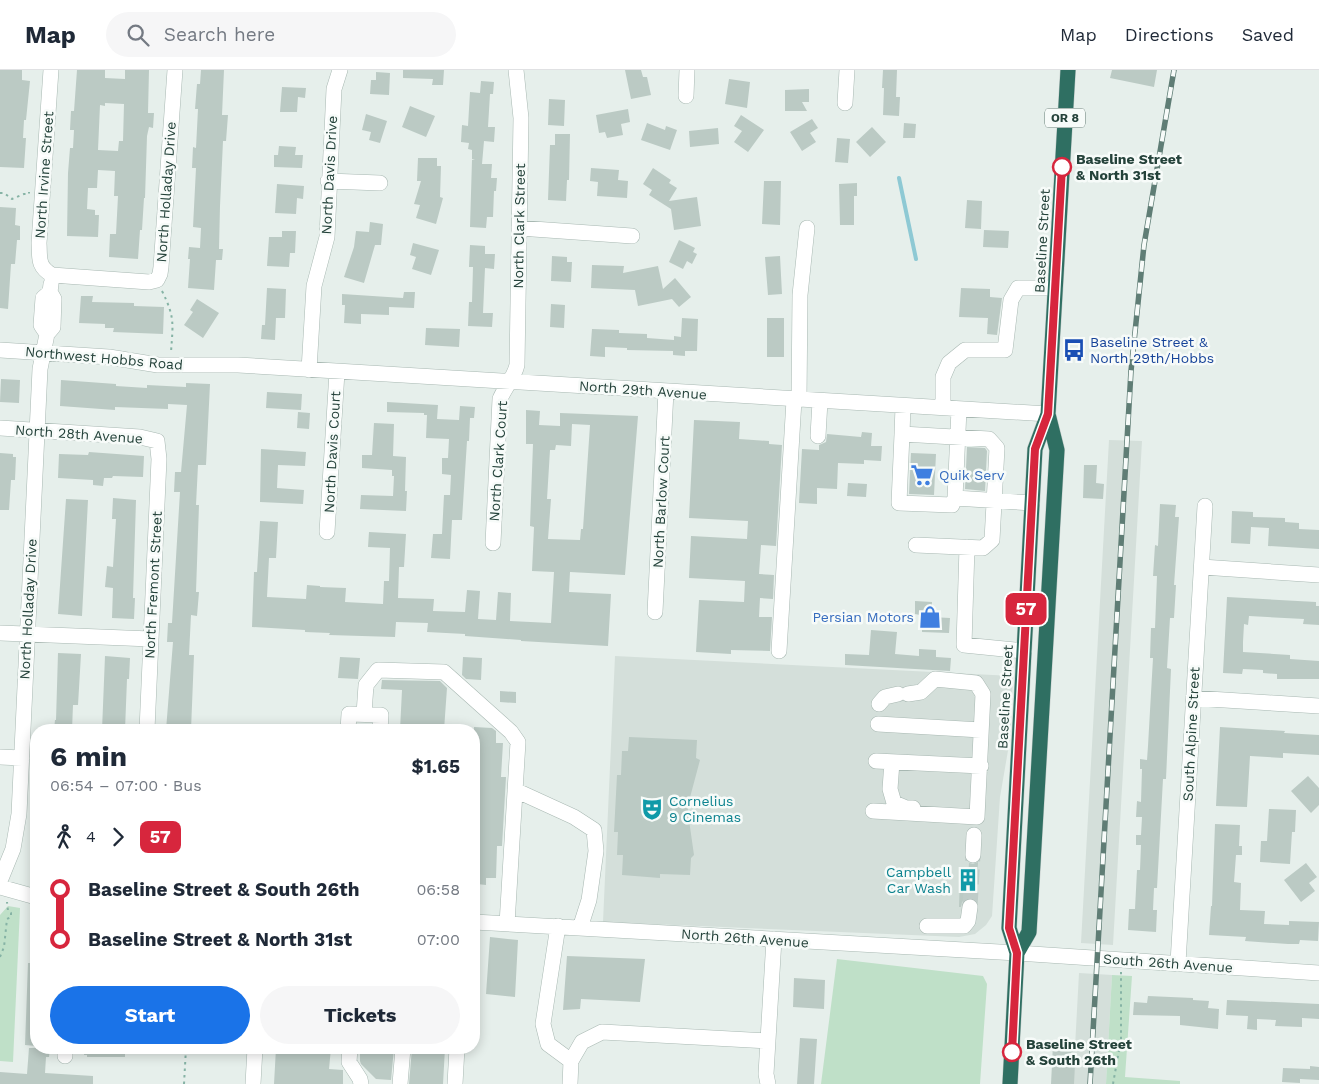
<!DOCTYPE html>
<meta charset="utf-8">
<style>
:root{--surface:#fff;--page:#f6f6f7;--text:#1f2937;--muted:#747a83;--line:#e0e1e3;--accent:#1a73e8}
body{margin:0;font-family:"Work Sans",sans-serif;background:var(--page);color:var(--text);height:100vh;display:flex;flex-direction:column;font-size:19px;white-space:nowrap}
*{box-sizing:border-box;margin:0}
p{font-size:16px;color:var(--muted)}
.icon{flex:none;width:28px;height:28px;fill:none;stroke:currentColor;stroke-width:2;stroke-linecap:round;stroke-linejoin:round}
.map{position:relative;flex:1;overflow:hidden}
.details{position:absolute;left:30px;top:654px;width:450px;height:330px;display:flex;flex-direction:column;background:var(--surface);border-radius:20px;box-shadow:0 2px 12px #0003}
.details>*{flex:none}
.badge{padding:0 10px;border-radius:8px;font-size:18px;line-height:32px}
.map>.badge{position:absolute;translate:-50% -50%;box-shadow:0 0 0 2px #fff}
.legs{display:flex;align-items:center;gap:8px;height:55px;padding:0 20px;font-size:16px}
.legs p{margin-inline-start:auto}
.overview{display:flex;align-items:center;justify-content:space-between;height:85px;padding:0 20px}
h1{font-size:28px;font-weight:700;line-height:38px}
.button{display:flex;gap:10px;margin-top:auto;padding:10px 20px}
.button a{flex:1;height:58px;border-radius:30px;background:var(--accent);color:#fff;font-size:20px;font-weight:700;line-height:58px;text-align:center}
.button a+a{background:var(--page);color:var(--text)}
ul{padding:0 20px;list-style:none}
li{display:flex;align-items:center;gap:18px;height:50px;font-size:19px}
li i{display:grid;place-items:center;width:8px;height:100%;margin:0 6px;background:currentColor}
li i::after{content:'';width:12px;height:12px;margin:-6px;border:4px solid;border-radius:50%;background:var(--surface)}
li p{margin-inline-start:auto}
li:first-child i{background:linear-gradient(#0000 50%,currentColor 0)}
li:last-child i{background:linear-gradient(currentColor 50%,#0000 0)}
header{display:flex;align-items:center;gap:30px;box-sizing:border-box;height:70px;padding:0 25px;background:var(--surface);border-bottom:1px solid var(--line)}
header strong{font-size:24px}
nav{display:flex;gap:28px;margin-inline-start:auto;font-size:18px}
.search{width:350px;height:45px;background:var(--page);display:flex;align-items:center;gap:12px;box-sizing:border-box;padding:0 18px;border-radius:28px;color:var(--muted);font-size:19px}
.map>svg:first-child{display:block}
.built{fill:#d4dfda}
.green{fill:#bfe0c8}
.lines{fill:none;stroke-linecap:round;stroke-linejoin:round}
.stream{stroke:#8ec9d4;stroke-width:4}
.building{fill:#bbcac4;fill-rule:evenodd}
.minor-tunnel{stroke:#bfccc8;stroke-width:15;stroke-dasharray:15 8;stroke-linecap:butt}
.minor-casing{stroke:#a8b8b2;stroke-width:16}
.highway-casing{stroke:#c2cac8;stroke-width:16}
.path{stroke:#86b3a5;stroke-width:2;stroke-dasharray:2.5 4;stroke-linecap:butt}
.minor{stroke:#fff;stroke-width:15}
.highway{stroke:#2f6f62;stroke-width:15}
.rail-casing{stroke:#5f7d75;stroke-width:5.5}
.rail{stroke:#f7fbf9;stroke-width:4;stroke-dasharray:11;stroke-linecap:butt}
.line-1-casing{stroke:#fff;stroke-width:11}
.line-1{stroke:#d7263d;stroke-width:8}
.stop-1-dot{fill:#fff;stroke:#d7263d;stroke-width:2.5}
.labels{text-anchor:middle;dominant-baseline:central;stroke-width:5;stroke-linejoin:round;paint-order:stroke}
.shield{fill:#f7fbf9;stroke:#637a73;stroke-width:1}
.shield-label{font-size:12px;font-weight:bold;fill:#24423a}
.stop-label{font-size:14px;font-weight:bold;fill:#24423a;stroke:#f7fbf9;text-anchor:start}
.street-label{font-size:14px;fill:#24423a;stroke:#f7fbf9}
.transit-label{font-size:14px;fill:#164399;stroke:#f7fbf9;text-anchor:start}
.shop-label{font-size:14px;fill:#366cbe;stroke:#f7fbf9;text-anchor:start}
.culture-label{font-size:14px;fill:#0d838f;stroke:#f7fbf9;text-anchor:start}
</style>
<header>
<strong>Map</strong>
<div class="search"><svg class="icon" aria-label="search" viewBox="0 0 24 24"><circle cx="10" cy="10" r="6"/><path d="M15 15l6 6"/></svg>Search here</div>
<nav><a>Map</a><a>Directions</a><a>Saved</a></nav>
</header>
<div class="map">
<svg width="1319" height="1014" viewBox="0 0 1319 1014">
<rect width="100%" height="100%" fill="#e6efeb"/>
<path class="built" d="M1109 370 1142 371 1113 875 1081 873Z
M615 586 1013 606 1010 669 1000 727 992 846 986 855 975 864 959 867 603 852Z
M1079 903 1112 905 1106 1014H1073Z"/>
<path class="green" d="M8 836 20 838 13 992 0 991V845Z
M837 889 983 906 987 914 980 1014H821Z
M1112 905 1132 906 1125 1007 1180 1011V1014H1106Z"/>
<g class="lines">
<path class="stream" d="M899 108 916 189"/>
</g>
<path class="building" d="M0 0H22V10L30 11 26 50H24L23 68H26L24 98 0 97Z
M77 0H105V8L125 9V0H149L148 43H154L153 58 149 57 147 66 145 128H144L142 160H140L138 189 109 187 110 164H116L118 126H114L115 101 98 100 97 118H88L87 139 95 140V145H99L98 167 67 166 68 103 70 78H73L74 60H70L71 41H74ZM105 33 124 34 123 71H119L118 81 98 80 100 35 105 36Z
M201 0H224L222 45H228L226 71H223L220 136 219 179H223L222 190H216L214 220 188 218 190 189H188L189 177 200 178 201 158 193 157 196 98H192L193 77 196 78 198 39H195L197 14H200Z
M403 0H444L443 15H432L433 9 403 8Z
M625 0H641L643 7H647L651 25 631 29Z
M883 0H897L896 27H900L899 46 883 45 884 18H882Z
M1112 0H1157L1154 17 1110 8Z
M376 2 390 3 389 25 370 24 371 10H376Z
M729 9 750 12 747 38 725 34Z
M481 11 494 12 493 24H490L488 57H495L494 72 484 71 482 94H492L491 108H497L496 121H494L493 147H487L486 158 470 157 472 90H475L472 89V80L468 79 469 73 461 72 462 55 468 56 470 22 480 23Z
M282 17 306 18 305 28 298 27 297 42H280Z
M809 19V32H802L807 41H785V20Z
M549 29 565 30 564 56 548 55Z
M410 36 435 46 426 67 402 57Z
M628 39 630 52 621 54 623 65 607 68 605 62 599 63 596 45Z
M366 44 387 51 380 73 369 70 371 62 362 60Z
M741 45 764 60 748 82 734 72 742 61 734 56Z
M812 49 818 58 810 63 816 72 802 81 790 62Z
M647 53 665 60 666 56 677 60 670 80 641 70Z
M904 53 916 54 915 68H903Z
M872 57 886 72 870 87 856 72Z
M718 58 719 74 690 77 689 61Z
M555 64H570L569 110H567L566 131 548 130 550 75H555Z
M837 68 850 69 848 93 835 92Z
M279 76 296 77 295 85H303L302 98 274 97V85H278Z
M418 88H437V96H441L440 127 443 128 436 154 416 148 420 135 414 134 421 111H417Z
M591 98 619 100 618 110 628 111 627 128 597 126 598 112 590 111Z
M653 98 671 110 669 113 677 118 669 131 697 127 701 156 674 160 671 139 649 125 652 120 643 114Z
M764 111H781L780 155 762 154Z
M857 113V126H854V155H840L839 114Z
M277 114 304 116 303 129 297 128 296 144 275 143Z
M967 130 982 131 981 159 965 158Z
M0 137 16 138 15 155 20 156V170H17L15 194H11L8 239 0 238Z
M370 152 383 154 381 175H375L364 213 344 207 354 177 356 161 369 162Z
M984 160 1009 161 1008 178 983 177Z
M282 161H296L295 183H290L289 197 267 196 269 167H282Z
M679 170 695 178 693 182 697 184 692 194 687 191 683 199 669 192Z
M413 173 439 180 431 205 412 199 416 187 410 185Z
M470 175 485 176V184H495L494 199 485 198 483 243H493L492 257 468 256 469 232H472L473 197H469Z
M552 186 567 187V192H572L571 212 551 211Z
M780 186 782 224 768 225 765 187Z
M592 195 624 196 623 203 658 196 663 219 675 208 691 227 679 237 672 229 638 236 635 220 591 218Z
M267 218 286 219 285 248H276L275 270 261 269 262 255H265Z
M961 218 990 219V227L1002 228 997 265 987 264 988 248 959 247Z
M404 222H415L414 238 389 237V245L361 244V254L344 253 345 235H342V224L403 228Z
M81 226H93L92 232 134 233V236L164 237 163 264 113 262 114 258H105V254L79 253Z
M197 229 219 243 203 268 184 255 193 242 190 240Z
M551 234 565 235 564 258 550 257Z
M682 248 698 249 697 281H685V286L673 285V281L627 280V278L605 277V287L590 286 592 259 619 260V263L647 264V268L674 270V266L681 267Z
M767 248H784V287H767Z
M426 258 460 259 459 277 425 275Z
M1 309 20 310 19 333 0 332Z
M61 310 116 314V316L147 318V315L186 317V313L210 314 206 395H198L196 435H199L196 522H199L197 546 191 545 189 585H194L191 660H166L173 572H167L168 553H172L180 422H174L175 402H181L187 335 168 334V339L115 337V340L60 336Z
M267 322 302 324 301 340 266 338Z
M387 332 438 335 437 349 459 350 460 336 475 337 474 348H470L469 371H467L462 450H452L450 489 431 488 433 464H442L444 425H450L451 405 442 404V388H448L449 369 426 368 427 345H424V343L387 342Z
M526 340 540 341 539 355 560 356V343L638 346 625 505 570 502 569 522 611 524 608 576 521 571V570L465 566V564L427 562 428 553 396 552 395 567 329 565 330 563 305 562V560L252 557 254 502H257L260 451 278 452 276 488H269L267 527 306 529 307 515 320 516V517L346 518 345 532 383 534 384 511H389L390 478 368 477 369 462 406 464 404 497H399L398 528 434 529 433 541 465 542 467 520 480 521 478 549 496 550 498 522 511 523 510 551 551 553 554 502 532 501 534 457 530 456 533 374H526ZM572 354 590 355 583 459H581L580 470 548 469 551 429H547L550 380H555L556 375 571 376Z
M298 342 310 343 309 359 297 358Z
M694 350 740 352 739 369 769 371V374L782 375 776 476 761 475 759 504 774 505 773 529 760 528 759 547H772L770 581 731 580V584L696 582 699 530 744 532 745 511 689 508 691 466 747 469 748 451 689 448Z
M374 353 394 354 393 386 406 387 405 421H407L406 441 360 439 361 425 393 426 394 406H392V400L362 398V385H372Z
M862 362 872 363 871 376H882L881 391 864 390V394L838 393 837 419 817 418V434L799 433 802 379 819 380V375L826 372 827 364 861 367Z
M967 377 985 378 987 381 985 421 965 419Z
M261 379 306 382 305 396 278 395 277 418 304 420 303 434 260 432Z
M89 382 144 386 143 407 113 406 112 408H104L103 416 93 415V410L58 408 59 384 88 385Z
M0 383 13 384V387H16L15 410H11L9 440H0Z
M911 383 936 384 934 425 909 424Z
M1084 395H1097L1096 413 1104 414 1103 429 1083 428Z
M848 413 867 414 866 427 847 426Z
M113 428 136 430 133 528H135L134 549 112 548 113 518 105 517 107 496 113 497 116 449H112Z
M66 429 88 430 82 546 58 544Z
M1160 434 1176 435 1175 447H1179L1174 515H1176L1174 548H1170L1167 598 1171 599 1166 709H1163L1157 818H1154L1153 840H1157L1156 862 1128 860 1129 839H1135L1137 800H1140L1141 775H1136V765H1141L1142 747H1136L1137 731 1141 732 1142 699H1140V689L1147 690 1148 676 1153 588H1150L1151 558H1155L1157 506H1153L1155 475 1158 476Z
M1232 441 1253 442V447L1285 448V452L1299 453V459L1319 460V479L1268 476 1269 458 1251 457 1250 474 1231 473Z
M1227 527 1316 532V536H1319V555L1303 554 1304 549 1249 546 1248 555 1244 554 1243 572V582L1290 585V589L1319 591V609H1277V604L1263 603V600L1243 599 1242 604 1223 603Z
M915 531 932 532 931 547 950 548 949 563 922 562V556H919L920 545 915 544Z
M871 560 897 562 895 584 919 586V579L936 580V587L951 588 950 601 845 595V584L869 585Z
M58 583 81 584 78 635H73L72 660H54L55 650H56Z
M105 586 130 588 129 609H127L125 660H102Z
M340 587 360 588 358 609 338 608Z
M463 587 482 588 481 610 466 609 462 605Z
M382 610 440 611 447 618 444 660H400L402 620 381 619Z
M500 621 516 622V633L500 632Z
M474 657 492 658 496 661V673H503L501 707H506L502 776H497L496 808H486V815L477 814V807H474Z
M1220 657 1285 661 1284 663 1319 665V685L1283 683V688L1250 686 1247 737 1216 736Z
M629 667 697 670 696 688 700 690 688 735V743L694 785 691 788 690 805 660 804V808L622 805 623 785H617L618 762H614L617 705H621L622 681H628Z
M1308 706 1319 718V735L1311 743 1291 721Z
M1269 739 1296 740 1295 762H1292L1290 794 1260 792 1261 771H1267Z
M1215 754 1240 755 1239 776H1242V785H1236L1234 812 1241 813 1240 840 1265 841 1264 854 1289 855V851L1319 852 1318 871 1300 870 1299 874H1288L1245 871 1246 867 1209 865 1211 836H1212Z
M978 792 976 830 972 828H967L962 832 961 837H959L960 807 968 808 969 793 973 794Z
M1306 793 1317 807 1309 813 1315 821 1301 832 1284 810Z
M490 867 518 870 515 927 486 924Z
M567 886 645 889 640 932 581 929 580 939 563 940Z
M28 893H36V976L25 975Z
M794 908 825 910 824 939 793 937Z
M1148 926 1193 928V930L1209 931 1208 938 1219 939 1218 959 1180 955V946L1133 945 1134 932 1147 933Z
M1227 930 1319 934V949L1302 948V957L1275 956 1276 950 1257 949V960L1247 959 1248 946 1226 945Z
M800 968 817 969 814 1014H797Z
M1053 974 1076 975 1074 1014H1051Z
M29 978H50L49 987H46L45 1003 93 1006V1014H0V1002L27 1004Z
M85 978H125V987H87V985H84Z
M276 978H331L329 999 343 1000V1014H274Z
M360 978H394L391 1010 376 1009 361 994 360 991Z
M412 978H445L443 1014H409Z
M1310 996 1319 997V1010L1300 1009V1013L1282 1012 1283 998 1310 999Z"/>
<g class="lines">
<path class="minor-tunnel" d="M970 837 973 785"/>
<defs>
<path id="minor" d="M51 0 39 173C40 188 37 196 52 205L149 212 157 210 160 204 161 197 175 0
M686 26 687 0
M845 33 847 0
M328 111 380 113
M519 158 632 166
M47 264 41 255 43 228 50 222 51 214
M0 280 109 287 158 295H238L1048 344
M309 300 314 216 327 167 334 19 340 0
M799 330 800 225 807 158
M943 338V307L949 293 965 280H1005L1011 230 1018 218H1055
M959 339 955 428 1032 433
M0 358 140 367 157 371 159 389 147 660
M902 364 903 336
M818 366 820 331
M327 462 337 302
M493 473 500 329C505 317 514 308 517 295L521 48 516 0
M916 475 983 478 992 470 997 378 989 369 902 364 899 433 952 435 955 428
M967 477 964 575 1024 581
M1202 497 1319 505
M655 542 666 321
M0 563 151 569
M779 581 794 330
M1193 628 1319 636
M879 634 885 627 898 624
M364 644 366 615 378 600 444 602 511 662 518 672 507 854
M878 654 981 660
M348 660 349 644 381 645 380 660
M0 687 22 688
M876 691 981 696
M892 692 890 719 894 733 906 738H913
M515 720 574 747 594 760 596 781 589 830 580 858
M873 741 977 747 983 624 976 613 935 609 921 622 908 624
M973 785 974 765
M0 811 13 779 19 744 40 299 47 264 53 257 54 229 50 222
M0 817 36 827
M474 852 1017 883 1319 903
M558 856 543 954 548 974 571 991
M927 856H964L968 851 970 837
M1178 893 1205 436
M350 978 349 992 360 1009 361 1014
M65 986V978
M253 1014 255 978
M400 1014 403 978
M455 1014 457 978
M570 1014 571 991 582 972 602 962 768 971
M768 1014 766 1004 774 869"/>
<path id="highway" d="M1017 883 1029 862 1057 380 1048 344 1068 0
M1010 1014 1017 883 1009 858 1035 379 1048 344"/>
</defs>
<use href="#minor" class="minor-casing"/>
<use href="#highway" class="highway-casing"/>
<path class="path" d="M0 123H4L12 129 24 124H29V122
M162 221C175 247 173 254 171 282
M0 887 4 877 7 849 11 847V843L8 841 7 832
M184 1014 186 978
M1113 1014 1121 969V902"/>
<use href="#minor" class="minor"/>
<use href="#highway" class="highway"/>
<defs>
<path id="rail" d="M1090 1014 1131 301 1144 175 1174 0"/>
</defs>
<use href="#rail" class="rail-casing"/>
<use href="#rail" class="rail"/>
</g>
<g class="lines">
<defs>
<path id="line-1" d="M1012 982 1017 883 1009 858 1035 379 1048 344 1062 97"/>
</defs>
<use href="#line-1" class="line-1-casing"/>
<use href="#line-1" class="line-1"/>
</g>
<defs>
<symbol id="bus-bare" viewBox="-9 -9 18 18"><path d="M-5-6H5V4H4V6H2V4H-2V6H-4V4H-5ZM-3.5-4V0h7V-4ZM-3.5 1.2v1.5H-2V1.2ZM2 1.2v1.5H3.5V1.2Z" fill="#1a4fb4" stroke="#f7fbf9" stroke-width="2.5" paint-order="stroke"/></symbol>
<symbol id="supermarket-bare" viewBox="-9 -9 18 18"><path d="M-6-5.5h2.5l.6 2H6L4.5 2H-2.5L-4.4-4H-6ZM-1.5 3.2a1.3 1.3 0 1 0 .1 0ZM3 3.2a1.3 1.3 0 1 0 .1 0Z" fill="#3f7fe0" stroke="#f7fbf9" stroke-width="2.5" paint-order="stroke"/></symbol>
<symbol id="shop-bare" viewBox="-9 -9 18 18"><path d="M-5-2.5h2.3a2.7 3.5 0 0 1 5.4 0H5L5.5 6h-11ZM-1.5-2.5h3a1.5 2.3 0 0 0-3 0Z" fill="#3f7fe0" stroke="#f7fbf9" stroke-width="2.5" paint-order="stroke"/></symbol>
<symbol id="theatre-bare" viewBox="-9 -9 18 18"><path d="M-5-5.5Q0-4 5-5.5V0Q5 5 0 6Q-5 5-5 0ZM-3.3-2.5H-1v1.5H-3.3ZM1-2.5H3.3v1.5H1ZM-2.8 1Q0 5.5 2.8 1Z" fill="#0f9aa8" stroke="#f7fbf9" stroke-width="2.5" paint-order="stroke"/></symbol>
<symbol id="building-bare" viewBox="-9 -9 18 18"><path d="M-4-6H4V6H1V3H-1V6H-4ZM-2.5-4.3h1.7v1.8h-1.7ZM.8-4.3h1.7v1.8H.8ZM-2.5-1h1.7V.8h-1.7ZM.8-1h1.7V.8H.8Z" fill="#0f9aa8" stroke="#f7fbf9" stroke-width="2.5" paint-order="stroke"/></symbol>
</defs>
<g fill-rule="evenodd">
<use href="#bus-bare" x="1058" y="264" width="32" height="32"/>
<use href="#supermarket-bare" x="906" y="389" width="32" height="32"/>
<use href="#shop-bare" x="914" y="531" width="32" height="32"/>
<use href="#theatre-bare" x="636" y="723" width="32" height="32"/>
<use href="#building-bare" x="952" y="794" width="32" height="32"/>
</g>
<g class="stop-1-dot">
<circle cx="1062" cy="97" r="9"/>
<circle cx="1012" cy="982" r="9"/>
</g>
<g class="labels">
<rect class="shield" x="1045" y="38.5" width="40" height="19" rx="4"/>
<g class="shield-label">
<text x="1065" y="48">OR 8</text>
</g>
<g class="stop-label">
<text x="1076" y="89">Baseline Street<tspan x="1076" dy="16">&amp; North 31st</tspan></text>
<text x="1026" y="974">Baseline Street<tspan x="1026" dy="16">&amp; South 26th</tspan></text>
</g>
<g class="street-label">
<text transform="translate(44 105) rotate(-86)">North Irvine Street</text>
<text transform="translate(329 105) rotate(-87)">North Davis Drive</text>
<text transform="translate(166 122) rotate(-86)">North Holladay Drive</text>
<text transform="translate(519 156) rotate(-89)">North Clark Street</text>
<text transform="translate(1042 171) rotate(-87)">Baseline Street</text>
<text transform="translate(104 288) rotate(5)">Northwest Hobbs Road</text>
<text transform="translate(643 320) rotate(4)">North 29th Avenue</text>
<text transform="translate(79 364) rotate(4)">North 28th Avenue</text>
<text transform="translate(332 382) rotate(-87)">North Davis Court</text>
<text transform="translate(498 391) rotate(-86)">North Clark Court</text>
<text transform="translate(661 432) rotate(-87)">North Barlow Court</text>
<text transform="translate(153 515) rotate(-87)">North Fremont Street</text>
<text transform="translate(28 539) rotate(-87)">North Holladay Drive</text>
<text transform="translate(1005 627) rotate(-87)">Baseline Street</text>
<text transform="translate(1191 664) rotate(-87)">South Alpine Street</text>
<text transform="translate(745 868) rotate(4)">North 26th Avenue</text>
<text transform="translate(1168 893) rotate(4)">South 26th Avenue</text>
</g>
<g class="transit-label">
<text x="1090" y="272">Baseline Street &amp;<tspan x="1090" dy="16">North 29th/Hobbs</tspan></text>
</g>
<g class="shop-label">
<text x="939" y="405">Quik Serv</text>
<text x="914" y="547" text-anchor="end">Persian Motors</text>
</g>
<g class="culture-label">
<text x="669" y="731">Cornelius<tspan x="669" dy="16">9 Cinemas</tspan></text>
<text x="951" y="802" text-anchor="end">Campbell<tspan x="951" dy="16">Car Wash</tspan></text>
</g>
</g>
</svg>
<b class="badge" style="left:1026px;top:539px;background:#d7263d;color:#fff">57</b>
<section class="details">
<div class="overview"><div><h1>6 min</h1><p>06:54 – 07:00 · Bus</p></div><b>$1.65</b></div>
<div class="legs"><svg class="icon" aria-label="walk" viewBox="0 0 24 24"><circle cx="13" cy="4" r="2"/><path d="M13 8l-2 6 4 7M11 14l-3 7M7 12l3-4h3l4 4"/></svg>4<svg class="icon" aria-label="forward" viewBox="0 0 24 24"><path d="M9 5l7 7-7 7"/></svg><b class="badge" style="background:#d7263d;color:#fff">57</b></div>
<ul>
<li><i style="color:#d7263d"></i><b>Baseline Street &amp; South 26th</b><p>06:58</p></li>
<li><i style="color:#d7263d"></i><b>Baseline Street &amp; North 31st</b><p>07:00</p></li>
</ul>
<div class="button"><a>Start</a><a>Tickets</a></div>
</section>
</div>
